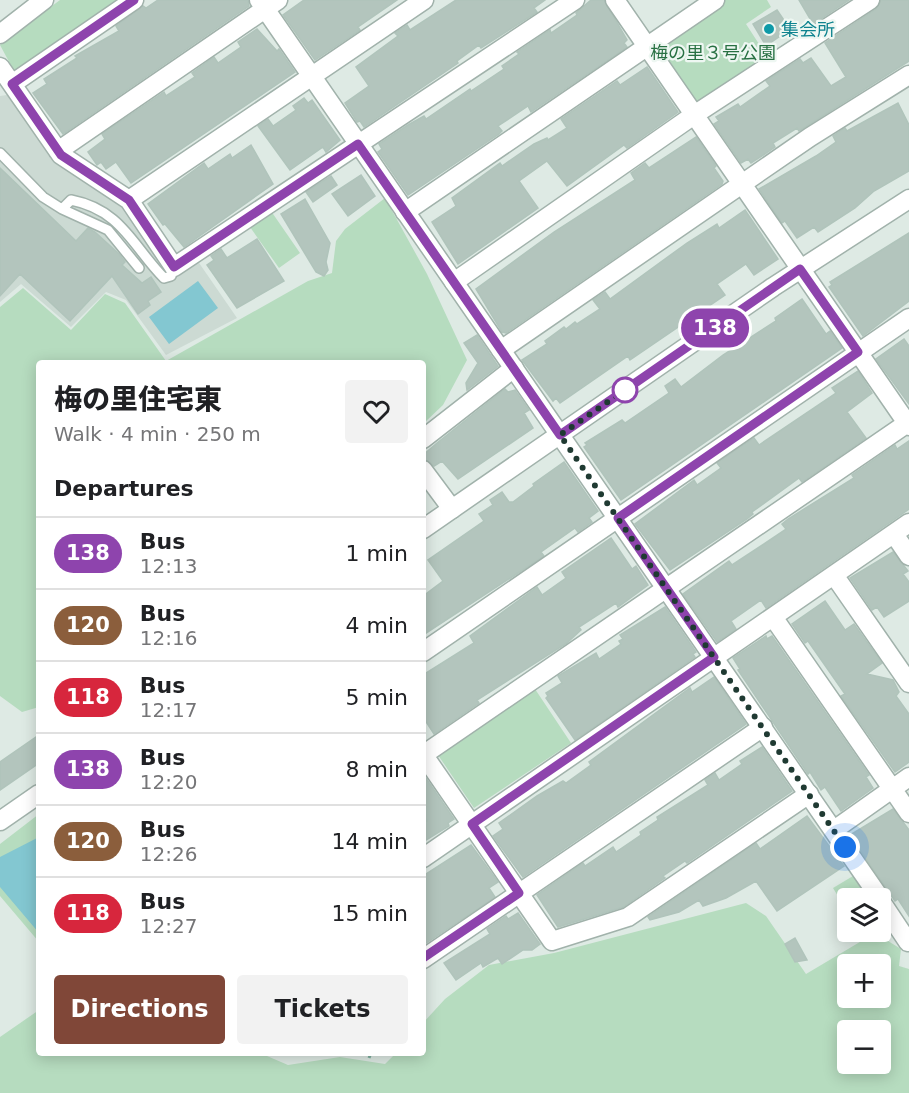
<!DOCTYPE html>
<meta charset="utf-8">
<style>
:root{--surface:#fff;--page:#f2f2f2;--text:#202124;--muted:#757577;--line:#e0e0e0;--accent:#804738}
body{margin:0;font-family:"DejaVu Sans","Noto Sans JP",sans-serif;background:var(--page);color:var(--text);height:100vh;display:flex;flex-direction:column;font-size:22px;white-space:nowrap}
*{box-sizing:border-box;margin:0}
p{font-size:20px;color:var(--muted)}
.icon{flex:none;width:33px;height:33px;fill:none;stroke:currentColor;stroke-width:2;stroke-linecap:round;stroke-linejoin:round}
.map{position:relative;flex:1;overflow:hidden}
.side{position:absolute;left:36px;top:360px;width:390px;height:696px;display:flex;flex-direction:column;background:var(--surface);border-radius:6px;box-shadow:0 3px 15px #0003}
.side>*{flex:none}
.badge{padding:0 12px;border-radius:20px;font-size:21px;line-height:39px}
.buttons{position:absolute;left:837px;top:888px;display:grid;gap:12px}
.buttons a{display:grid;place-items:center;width:54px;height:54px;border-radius:6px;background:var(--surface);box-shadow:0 3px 15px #0003;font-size:30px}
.you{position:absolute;width:30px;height:30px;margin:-15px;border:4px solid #fff;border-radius:50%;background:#1a73e8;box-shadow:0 0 0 9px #1a73e833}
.map>.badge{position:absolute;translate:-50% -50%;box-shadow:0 0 0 3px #fff}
h2{padding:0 18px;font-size:22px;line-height:54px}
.round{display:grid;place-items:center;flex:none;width:63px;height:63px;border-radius:6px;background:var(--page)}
.head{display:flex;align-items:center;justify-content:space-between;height:102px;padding:0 18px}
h1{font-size:28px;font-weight:800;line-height:45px}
.cta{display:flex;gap:12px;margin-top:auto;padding:12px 18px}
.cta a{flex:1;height:69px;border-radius:6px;background:var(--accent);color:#fff;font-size:24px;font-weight:800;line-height:69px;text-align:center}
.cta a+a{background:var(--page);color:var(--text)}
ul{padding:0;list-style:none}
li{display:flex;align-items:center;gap:18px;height:72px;padding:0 18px;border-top:2px solid var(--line)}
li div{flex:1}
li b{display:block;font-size:22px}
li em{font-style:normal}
li .badge{min-width:66px;font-weight:700;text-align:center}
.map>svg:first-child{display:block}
.built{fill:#ccdad3}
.green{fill:#b6dcbf;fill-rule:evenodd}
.water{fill:#83c7d1}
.building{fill:#b3c5bd;stroke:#b0c4bb;stroke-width:1.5}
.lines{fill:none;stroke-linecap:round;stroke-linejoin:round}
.service-casing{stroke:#a1b2ab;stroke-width:12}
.minor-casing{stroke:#a1b2ab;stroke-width:21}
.tertiary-casing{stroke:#a1b2ab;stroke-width:21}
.path{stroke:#7daf9e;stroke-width:3;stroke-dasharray:3 4.5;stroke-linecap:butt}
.service{stroke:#fff;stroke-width:9}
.minor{stroke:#fff;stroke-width:18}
.tertiary{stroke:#fff;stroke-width:18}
.line-casing{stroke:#fff;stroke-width:14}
.line{stroke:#8e44ad;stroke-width:9}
.walk{stroke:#1f3a32;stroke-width:6;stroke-dasharray:0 10.8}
.culture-dot{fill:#0f9aa8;stroke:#eef7f2;stroke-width:2}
.stop-dot{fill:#fff;stroke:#8e44ad;stroke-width:3}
.labels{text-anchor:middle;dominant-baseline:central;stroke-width:4.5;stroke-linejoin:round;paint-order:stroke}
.culture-label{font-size:18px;fill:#0d838f;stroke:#eef7f2;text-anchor:start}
.park-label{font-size:18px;fill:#287143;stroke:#eef7f2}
</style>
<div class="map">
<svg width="909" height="1093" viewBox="0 0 909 1093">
<rect width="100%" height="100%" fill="#deeae4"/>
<path class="built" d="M7 95 51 154 124 202 175 275 197 260 237 318 166 355 126 300 106 292 71 327 21 284 0 302V96Z"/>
<path class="green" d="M60 0H117L118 3 14 71 0 45Z
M725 0H767L771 7 746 24 768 58 698 105 657 45Z
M385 198 427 274 467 360 443 405 423 424V363H39V707L22 712 0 696V307L23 288 71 330 105 294 125 303 166 361 308 281 332 273 336 241 345 229Z
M271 211 300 253 279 268 250 227Z
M535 689 571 743 474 808 438 755Z
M39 814V942L0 896V844Z
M853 876 867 898H848L847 911 833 888Z
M746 903 766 916 806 974 875 933 901 949 899 966 909 969V1093H0V1037L39 1010V1053H260L288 1065 340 1057 385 1064 396 1053H423V1023L445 999 489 965 554 953ZM848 964H880V998H848ZM848 1030H880V1064H848Z"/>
<path class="water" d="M198 281 218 308 169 344 149 317Z
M39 837V933L0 887V857Z"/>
<path class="building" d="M158 0H248L249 6 63 134 33 93 47 84 44 79 77 58 75 56 119 31 116 26 143 6 146 8Z
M304 0H397L358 27 360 30 315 60 283 15Z
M456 0H545L534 8 537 12 481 48 479 45 457 61 458 63 364 127 360 121 357 122 345 103 369 86 356 67 398 36 395 33 407 25 410 30Z
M591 0H604L627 40 624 43 627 47 531 112 528 106 498 126 502 131 499 134 408 195 378 152 382 149 379 144 408 125 424 116 426 119 470 89 471 91 504 69 502 66 519 54 517 52 550 30 551 33 577 15 576 13Z
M799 0H849L813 24Z
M881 0H909V61L799 131 797 128 773 143 775 147 765 154 751 163 748 159 741 163 714 124 719 121 716 117 738 104 740 107 770 86 766 81 800 59 803 63 811 58 831 86 846 77 825 43 876 9Z
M777 10 790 29 766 46 753 24Z
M257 29 277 51 279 49 295 72 131 183 116 162 106 169 101 162 97 165 88 152 105 139 102 134 164 92 166 96 195 77 192 73 214 57 218 63 241 47 238 42Z
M647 67 678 112 627 148 624 145 567 186 547 161 519 181 538 208 458 264 432 222 456 206 452 198 500 163 502 166 534 144 547 138 548 140 567 128 561 119 617 81 620 85Z
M304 98 308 103 312 100 340 140 326 152 323 147 290 170 258 126 268 119 273 126 296 110 293 106Z
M898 103 909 125V171L874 191 855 208 818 232 814 227 797 238 785 221 782 223 759 189 816 156 836 142 833 136 845 128 847 131Z
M696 137 716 166 714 168 723 181 722 184 506 333 502 332 476 289 554 232 635 180 631 173 645 163 649 168Z
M251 145 273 184 184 247 165 224 163 225 148 204 204 163 208 169 230 154 232 158Z
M0 168 76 241 88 228 95 232 119 254 125 262 122 265 142 283 151 277 161 292 148 301 150 305 138 314 112 276 70 321 20 274 0 296Z
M361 175 375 196 348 216 332 194Z
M331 176 337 185 313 202 306 192Z
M305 199 330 243 326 262 328 270 324 276 316 272 281 214Z
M745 210 778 259 754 275 746 264 717 284 725 295 630 360 628 356 560 403 556 398 553 401 522 360 547 344 545 341 564 327 566 329 575 322 577 324 600 309 593 300 605 292 610 299 687 243 717 224 719 228Z
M909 233V301L863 336 829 287 832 285 830 282Z
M257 239 284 281 237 308 207 265 214 260 211 256 221 249 227 258Z
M802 299 826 334 830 331 842 348 621 500 584 447 587 445 585 443 622 420 625 423 669 393 665 386 675 379 681 387 723 355 776 321 775 318Z
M477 335 498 366 467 390 466 383 478 363 464 343Z
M904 339 909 346V404L876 359Z
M858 371 872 393 847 412 866 438 802 482 799 478 752 512 753 514 747 519 670 570 635 524 694 480 697 485 721 468 717 463 754 438 759 445 836 393 832 388Z
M505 389 508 392 515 390 529 410 524 413 533 428 458 479 442 461 434 466 423 459V455L437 443Z
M909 441V509L766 608 761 600 731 621 736 629 717 642 683 594 729 561 732 565 764 544 786 529 782 524 788 519 854 478 852 475 895 445 897 449Z
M564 462 598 511 589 518 592 522 578 532 575 528 541 552 544 556 423 635V596L443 581 428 560 484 521 479 514 493 505 490 500 502 492 509 502H513L534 486 533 484Z
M611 538 632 569 636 566 648 585 618 607 616 603 579 627 581 630 567 643 477 700 479 703 434 734 423 717V675L474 643 470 636 537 587 542 595 566 578 562 572Z
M893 552 908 571 903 574 909 582V601L884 617 877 607 872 610 850 578Z
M825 601 845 630 854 624 882 663 867 674 893 680 899 692 896 696 909 714V762L895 772 841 696 845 694 808 641 805 643 792 624Z
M665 607 696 652 693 654 695 657 575 740 546 698 548 696 546 693 562 683 558 676 596 653 599 659 621 644 619 641 623 639 620 635Z
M766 636 767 639 772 636 869 775 866 777 873 788 841 811 825 787 821 790 810 772 808 774 738 670 740 669 733 658Z
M714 677 746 724 523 877 493 836 503 829 499 823 537 796 563 781 566 783 591 765 589 762 690 688 692 692Z
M39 735V763L0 790V762Z
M762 747 792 791 687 863 685 861 663 876 665 878 623 907 558 927 537 895 583 863 585 866 613 847 616 852 641 835 640 832 658 820 657 817 708 785 705 780 715 773 719 780 742 764 740 761Z
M423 774 454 819 448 823 449 826 423 842V823L427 821 423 815Z
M893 809 909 830V916L898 899 895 901 850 835Z
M807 816 844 866 777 911 756 881 726 898 703 906 699 900 679 912 650 920 648 917 756 843 760 849Z
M471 845 498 882 489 888 495 897 423 945V876Z
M518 913 540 944 532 950H523L502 964 498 958 483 967 481 963 456 980 444 963 490 934 487 929 506 916 508 919Z
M795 938 807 960 795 962 785 944Z"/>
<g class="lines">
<defs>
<path id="service" d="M0 153 43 197 62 209 71 200C122 210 133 247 164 278L171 276 174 267
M62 209 108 230 139 268"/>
<path id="minor" d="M615 0 909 426
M0 34 44 0
M0 67 61 155 129 200 174 267 575 0
M12 84 134 0
M58 151 278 0
M129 200 424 0
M405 212 715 0
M454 282 694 115 870 0
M501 350 810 137 909 75
M423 439 514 368
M423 470 452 509
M894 534 909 556
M834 575 909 683
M773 617 909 813
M423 652 909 318
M423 754 552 941 628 917 809 794
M423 755 909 422
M834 830 909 777
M423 858 909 523
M423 959 763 727"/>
<path id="tertiary" d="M259 0 880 898
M423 529 773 287 909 199
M0 821 39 794
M880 900 908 942"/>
</defs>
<use href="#service" class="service-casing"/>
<use href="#minor" class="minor-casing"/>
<use href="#tertiary" class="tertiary-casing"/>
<path class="path" d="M369 1058 371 1053"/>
<use href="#service" class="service"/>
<use href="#minor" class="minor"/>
<use href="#tertiary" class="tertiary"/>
</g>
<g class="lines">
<defs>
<path id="line" d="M134 0 12 84 61 155 129 200 174 267 358 144 560 435 800 269 858 352 618 518 714 657 472 824 519 893 423 958"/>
</defs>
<use href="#line" class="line-casing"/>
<use href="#line" class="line"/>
<path class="walk" d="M625 390 560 435 845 847"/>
</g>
<circle class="culture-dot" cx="769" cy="29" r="6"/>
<circle class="stop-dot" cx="625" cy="390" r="12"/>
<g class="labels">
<g class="culture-label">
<text x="781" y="29">集会所</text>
</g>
<g class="park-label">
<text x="713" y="52">梅の里３号公園</text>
</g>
</g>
</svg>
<div class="buttons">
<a><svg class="icon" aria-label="layers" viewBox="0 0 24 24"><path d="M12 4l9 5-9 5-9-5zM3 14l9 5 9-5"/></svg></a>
<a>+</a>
<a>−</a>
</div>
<div class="you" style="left:845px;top:847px"></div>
<b class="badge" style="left:715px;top:328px;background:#8e44ad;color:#fff">138</b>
<section class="side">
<div class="head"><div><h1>梅の里住宅東</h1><p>Walk · 4 min · 250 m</p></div><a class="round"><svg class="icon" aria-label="heart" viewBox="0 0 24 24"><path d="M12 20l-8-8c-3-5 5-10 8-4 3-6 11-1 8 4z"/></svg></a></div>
<h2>Departures</h2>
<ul>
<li><span class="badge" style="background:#8e44ad;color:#fff">138</span><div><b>Bus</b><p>12:13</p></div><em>1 min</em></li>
<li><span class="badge" style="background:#8b5e3c;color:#fff">120</span><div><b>Bus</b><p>12:16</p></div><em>4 min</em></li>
<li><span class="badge" style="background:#d7263d;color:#fff">118</span><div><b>Bus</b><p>12:17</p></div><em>5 min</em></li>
<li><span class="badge" style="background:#8e44ad;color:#fff">138</span><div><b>Bus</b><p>12:20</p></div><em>8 min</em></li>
<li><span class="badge" style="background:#8b5e3c;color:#fff">120</span><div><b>Bus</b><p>12:26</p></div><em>14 min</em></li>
<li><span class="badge" style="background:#d7263d;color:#fff">118</span><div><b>Bus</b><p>12:27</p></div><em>15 min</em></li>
</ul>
<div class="cta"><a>Directions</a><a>Tickets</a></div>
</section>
</div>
